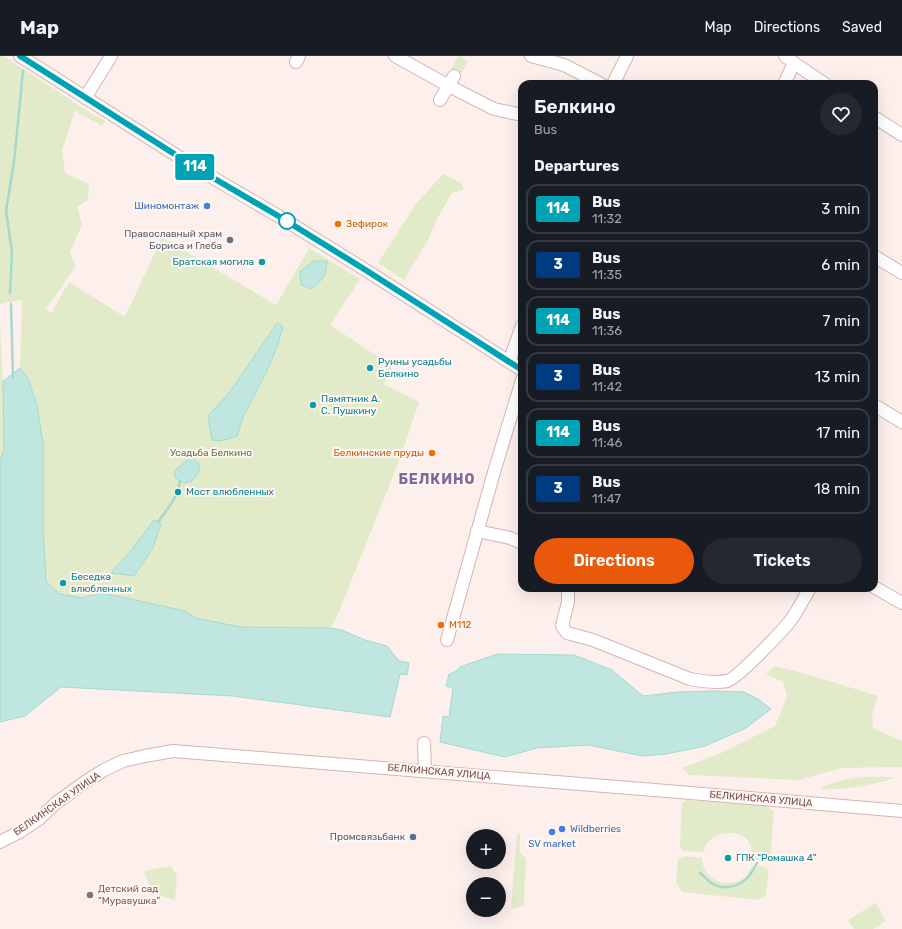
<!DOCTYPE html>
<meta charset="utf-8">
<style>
:root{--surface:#171b24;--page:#242831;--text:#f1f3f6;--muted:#9ea1a6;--line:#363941;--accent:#ea580c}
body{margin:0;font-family:Rubik,sans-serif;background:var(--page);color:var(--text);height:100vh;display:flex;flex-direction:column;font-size:15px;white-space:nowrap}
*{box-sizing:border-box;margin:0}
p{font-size:13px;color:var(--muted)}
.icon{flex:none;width:22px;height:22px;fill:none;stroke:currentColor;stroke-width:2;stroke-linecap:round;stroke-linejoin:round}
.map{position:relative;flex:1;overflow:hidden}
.details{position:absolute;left:518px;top:24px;width:360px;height:512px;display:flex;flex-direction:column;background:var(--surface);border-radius:12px;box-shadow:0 4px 16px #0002}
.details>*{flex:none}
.badge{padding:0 8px;border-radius:3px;font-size:14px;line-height:26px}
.fabs{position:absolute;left:466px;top:773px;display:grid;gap:8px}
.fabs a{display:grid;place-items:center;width:40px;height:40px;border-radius:50%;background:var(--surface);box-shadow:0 4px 16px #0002;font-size:20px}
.map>.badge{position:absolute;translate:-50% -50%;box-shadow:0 0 0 2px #fff}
h2{padding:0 16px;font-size:15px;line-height:36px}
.round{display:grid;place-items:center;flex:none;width:42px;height:42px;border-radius:21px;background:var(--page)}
.summary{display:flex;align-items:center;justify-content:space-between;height:68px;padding:0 16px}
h1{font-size:19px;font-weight:600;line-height:30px}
.cta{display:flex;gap:8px;margin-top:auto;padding:8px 16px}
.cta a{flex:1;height:46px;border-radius:24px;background:var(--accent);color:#fff;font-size:16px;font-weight:600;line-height:46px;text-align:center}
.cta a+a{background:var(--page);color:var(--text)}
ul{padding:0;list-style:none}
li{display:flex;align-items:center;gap:12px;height:50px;margin:0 8px 6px;padding:0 8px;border:2px solid var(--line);border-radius:12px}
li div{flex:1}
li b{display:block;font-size:15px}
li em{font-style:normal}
li .badge{min-width:44px;font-weight:700;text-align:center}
header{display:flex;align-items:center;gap:24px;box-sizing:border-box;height:56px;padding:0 20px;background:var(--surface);border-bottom:1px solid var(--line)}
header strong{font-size:19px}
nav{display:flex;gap:22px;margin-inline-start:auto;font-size:14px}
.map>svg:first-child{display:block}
.green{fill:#e2ebc9}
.water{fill:#bfe7e0;stroke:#a5d9d0}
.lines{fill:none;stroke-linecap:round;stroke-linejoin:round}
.stream{stroke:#a5d9d0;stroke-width:2.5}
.minor-casing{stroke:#d2b6b3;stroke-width:14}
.minor{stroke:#fff;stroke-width:12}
.line-casing{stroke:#fff;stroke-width:9}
.line{stroke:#00a3b4;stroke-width:6}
.shop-dot{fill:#3f7fe0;stroke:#fff6f2;stroke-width:1.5}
.stop-dot{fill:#fff;stroke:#00a3b4;stroke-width:2}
.food-dot{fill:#e8710a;stroke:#fff6f2;stroke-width:1.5}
.worship-dot{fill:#6b7280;stroke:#fff6f2;stroke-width:1.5}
.culture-dot{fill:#0f9aa8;stroke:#fff6f2;stroke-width:1.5}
.service-dot{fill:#5c6f8a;stroke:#fff6f2;stroke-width:1.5}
.education-dot{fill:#8d6e63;stroke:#fff6f2;stroke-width:1.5}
.labels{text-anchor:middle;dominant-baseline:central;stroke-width:4;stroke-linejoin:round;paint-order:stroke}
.shop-label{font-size:10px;fill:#366cbe;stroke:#fff6f2;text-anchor:end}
.food-label{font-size:10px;fill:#c56008;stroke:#fff6f2;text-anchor:start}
.worship-label{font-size:10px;fill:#5b616d;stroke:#fff6f2;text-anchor:end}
.culture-label{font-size:10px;fill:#0d838f;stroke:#fff6f2;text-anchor:start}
.park-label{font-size:10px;fill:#637942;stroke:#fff6f2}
.street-label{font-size:10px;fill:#794f4d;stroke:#fff6f2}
.service-label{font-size:10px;fill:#4e5e75;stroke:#fff6f2;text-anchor:end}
.education-label{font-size:10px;fill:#785e54;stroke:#fff6f2;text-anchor:start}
.district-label{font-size:14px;font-weight:bold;letter-spacing:1px;fill:#7b6a9b;stroke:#fff6f2}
</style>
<header>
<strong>Map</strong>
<nav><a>Map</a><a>Directions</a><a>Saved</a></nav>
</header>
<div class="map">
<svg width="902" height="873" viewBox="0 0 902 873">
<rect width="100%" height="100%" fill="#fdf0ec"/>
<path class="green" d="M0 0H4L92 58 105 65 102 70 75 55 62 94 65 117 89 128 88 144 77 151 82 168 70 197 76 210 46 253 51 257 69 226 125 261 162 181 276 249 309 192 360 223 330 269 392 310 384 328 419 346 401 400 339 556 331 572 240 571 196 562 185 555 103 537 81 542 58 538 46 525 43 472V387L37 350 28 322 20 312 22 244 0 248Z
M458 0 468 5 460 20 450 15Z
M443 118 461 127 464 134 452 137 438 161 429 182 404 224 378 207 416 148Z
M0 268 3 325 4 394 0 404Z
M775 610 813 620 878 640 872 660 873 672 902 685V711L841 712 799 724 689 719 682 712 721 697 775 670 787 640 783 626 766 618Z
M861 721H890L893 722 892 723C869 730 845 734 821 733V732C829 726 850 723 861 721Z
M686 744 768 750 774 756 770 805 753 803C753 795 751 786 744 781 733 774 715 776 707 787 705 790 704 793 703 796L684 795 680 791 682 747Z
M517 777H520V796L526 803 524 845V850L511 853Z
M684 800 702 802C702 805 703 811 705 814 713 828 732 831 745 821 748 818 750 814 752 810L766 811 769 814 766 839 758 844 682 836 676 826 678 803Z
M171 810 177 820 175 844C156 840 150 834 144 815Z
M876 847 886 865 873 873H854L848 864Z"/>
<path class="water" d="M314 205H327C326 222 323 223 311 233L301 229 300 216Z
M277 267 283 271 277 291 266 317 243 361 237 380 221 385 212 384 208 360 229 337Z
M20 312 28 322 37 350 43 387V472L46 525 59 538 81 542 103 537 185 555 196 562 240 571 331 572 342 574 365 584 387 590 399 605 409 607 407 619 400 618 390 661 233 640 61 631 25 660 0 666V404L4 394 3 325Z
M191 400 198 407 200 414 191 426 184 427 175 422V415Z
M154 464 161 468 153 492 134 520 111 517 133 492Z
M497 598 574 599 612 614 643 640 678 636 713 635 744 636 758 643 771 653 746 672 705 690 666 698 642 700 588 689 537 692 505 701 440 686 443 660 449 661 453 632 446 630 449 618 455 616 460 611Z"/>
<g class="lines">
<path class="stream" d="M10 237 12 196 6 155 14 106 23 15
M11 248 13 321
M158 466C167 453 178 442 180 425
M700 817C705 821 709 827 715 829 719 831 722 832 727 831 743 830 750 821 757 807"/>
<defs>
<path id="minor" d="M20 0 198 113 280 161 364 213 522 314
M395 0 449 30 494 53 522 59
M531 0 564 9 601 28
M785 0 794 7 825 28
M296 6 299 0
M613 28 627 0
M784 28 794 7
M85 42 111 0
M440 44 454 20
M874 61 902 79
M874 200 902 217
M509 306 522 270
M874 349 902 366
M477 475 510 482 522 487
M874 531 902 547
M568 532V546L562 570 567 577 593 584 690 623C700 625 716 627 727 625 737 623 783 574 791 564 798 554 804 542 810 532
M447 584 494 416 522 324
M424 687 425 715
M0 786 21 775 39 763 56 747 85 726 104 714 123 705 145 700 173 695 211 698 679 736 902 755"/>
</defs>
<use href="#minor" class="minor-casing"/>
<use href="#minor" class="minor"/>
</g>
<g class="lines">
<defs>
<path id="line" d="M20 0 198 113 280 161 364 213 522 314"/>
</defs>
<use href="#line" class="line-casing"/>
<use href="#line" class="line"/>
</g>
<g class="shop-dot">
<circle cx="207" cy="150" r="4"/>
<circle cx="562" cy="773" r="4"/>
<circle cx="552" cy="776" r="4"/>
</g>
<circle class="stop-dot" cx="287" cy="165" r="8"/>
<g class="food-dot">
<circle cx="338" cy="168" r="4"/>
<circle cx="432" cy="397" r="4"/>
<circle cx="441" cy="569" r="4"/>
</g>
<circle class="worship-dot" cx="230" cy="184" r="4"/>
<g class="culture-dot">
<circle cx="262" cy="206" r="4"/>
<circle cx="370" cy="312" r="4"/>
<circle cx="313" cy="349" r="4"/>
<circle cx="178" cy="436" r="4"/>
<circle cx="63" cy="527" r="4"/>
<circle cx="728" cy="802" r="4"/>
</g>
<circle class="service-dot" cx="413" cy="781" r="4"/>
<circle class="education-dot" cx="90" cy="839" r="4"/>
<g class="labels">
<g class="shop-label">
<text x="199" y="150">Шиномонтаж</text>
<text x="570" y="773" text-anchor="start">Wildberries</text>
<text x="552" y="788" text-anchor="middle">SV market</text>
</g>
<g class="food-label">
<text x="346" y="168">Зефирок</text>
<text x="424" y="397" text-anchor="end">Белкинские пруды</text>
<text x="449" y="569">М112</text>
</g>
<g class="worship-label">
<text x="222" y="178">Православный храм<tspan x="222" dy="12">Бориса и Глеба</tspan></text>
</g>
<g class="culture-label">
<text x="254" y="206" text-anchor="end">Братская могила</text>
<text x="378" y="306">Руины усадьбы<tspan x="378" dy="12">Белкино</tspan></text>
<text x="321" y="343">Памятник А.<tspan x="321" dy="12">С. Пушкину</tspan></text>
<text x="186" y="436">Мост влюбленных</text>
<text x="71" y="521">Беседка<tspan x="71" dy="12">влюбленных</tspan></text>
<text x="736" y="802">ГПК "Ромашка 4"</text>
</g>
<g class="park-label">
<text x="211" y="397">Усадьба Белкино</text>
</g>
<g class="street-label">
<text transform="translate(439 716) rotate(5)">БЕЛКИНСКАЯ УЛИЦА</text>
<text transform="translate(761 743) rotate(5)">БЕЛКИНСКАЯ УЛИЦА</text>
<text transform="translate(57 748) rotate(-35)">БЕЛКИНСКАЯ УЛИЦА</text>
</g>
<g class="service-label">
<text x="405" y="781">Промсвязьбанк</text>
</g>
<g class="education-label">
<text x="98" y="833">Детский сад<tspan x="98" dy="12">"Муравушка"</tspan></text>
</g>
<g class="district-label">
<text x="437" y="423">БЕЛКИНО</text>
</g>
</g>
</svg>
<div class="fabs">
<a>+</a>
<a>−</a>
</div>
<b class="badge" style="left:195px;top:111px;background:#00a3b4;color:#fff">114</b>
<section class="details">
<div class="summary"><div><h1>Белкино</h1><p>Bus</p></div><a class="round"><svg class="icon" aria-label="heart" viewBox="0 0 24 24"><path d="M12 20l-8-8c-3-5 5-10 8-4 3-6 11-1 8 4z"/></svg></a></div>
<h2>Departures</h2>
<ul>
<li><span class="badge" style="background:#00a3b4;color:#fff">114</span><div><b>Bus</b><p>11:32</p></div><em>3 min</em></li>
<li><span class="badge" style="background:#003b80;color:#fff">3</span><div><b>Bus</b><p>11:35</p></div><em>6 min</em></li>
<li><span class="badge" style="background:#00a3b4;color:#fff">114</span><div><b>Bus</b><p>11:36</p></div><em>7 min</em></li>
<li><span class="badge" style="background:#003b80;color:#fff">3</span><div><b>Bus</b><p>11:42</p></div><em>13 min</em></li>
<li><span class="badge" style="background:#00a3b4;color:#fff">114</span><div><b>Bus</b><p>11:46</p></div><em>17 min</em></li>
<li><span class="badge" style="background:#003b80;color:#fff">3</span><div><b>Bus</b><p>11:47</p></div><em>18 min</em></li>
</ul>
<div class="cta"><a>Directions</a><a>Tickets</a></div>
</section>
</div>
